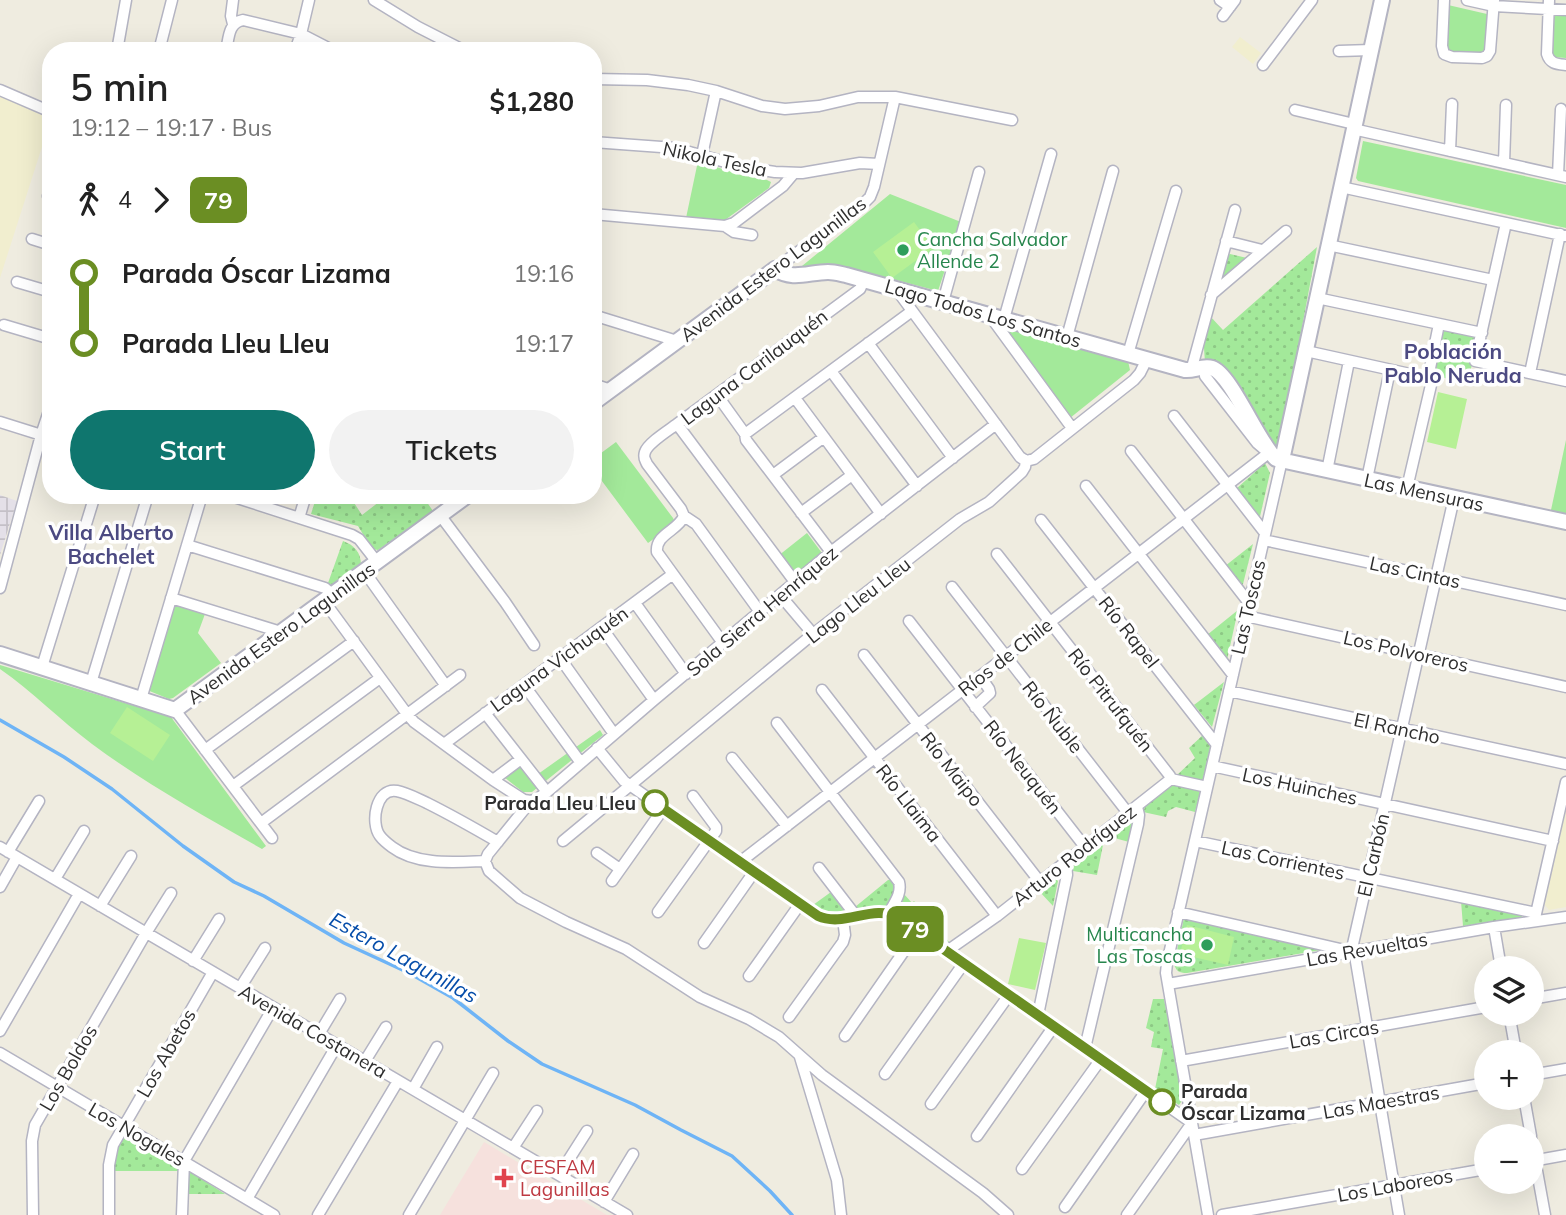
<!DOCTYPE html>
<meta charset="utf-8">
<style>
:root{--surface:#fff;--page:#f2f2f2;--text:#222;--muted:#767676;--accent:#0f766e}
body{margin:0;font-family:Mulish,sans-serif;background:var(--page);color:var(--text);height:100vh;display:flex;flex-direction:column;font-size:26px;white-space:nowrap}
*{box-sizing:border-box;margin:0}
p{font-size:23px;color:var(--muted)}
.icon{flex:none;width:38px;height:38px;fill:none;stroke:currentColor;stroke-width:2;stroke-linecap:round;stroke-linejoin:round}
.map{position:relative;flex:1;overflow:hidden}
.drawer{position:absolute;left:42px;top:42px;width:560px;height:462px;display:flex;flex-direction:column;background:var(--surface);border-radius:28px;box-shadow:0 7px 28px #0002}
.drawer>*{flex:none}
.badge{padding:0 14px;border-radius:10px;font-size:24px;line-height:46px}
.controls{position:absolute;left:1474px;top:956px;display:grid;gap:14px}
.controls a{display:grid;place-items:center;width:70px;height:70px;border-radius:50%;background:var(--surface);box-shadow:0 7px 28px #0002;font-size:35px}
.map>.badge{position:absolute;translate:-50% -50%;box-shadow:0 0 0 4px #fff}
.legs{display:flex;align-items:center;gap:10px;height:77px;padding:0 28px;font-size:23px}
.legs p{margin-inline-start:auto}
.head{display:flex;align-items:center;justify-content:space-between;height:119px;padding:0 28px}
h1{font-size:38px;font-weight:600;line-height:52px}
.primary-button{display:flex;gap:14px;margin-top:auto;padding:14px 28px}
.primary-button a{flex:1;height:80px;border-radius:42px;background:var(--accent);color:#fff;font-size:28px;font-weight:600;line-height:80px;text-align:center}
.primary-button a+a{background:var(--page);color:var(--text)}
ul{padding:0 28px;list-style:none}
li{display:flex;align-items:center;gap:24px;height:70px;font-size:26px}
li i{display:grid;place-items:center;width:10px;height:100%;margin:0 9px;background:currentColor}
li i::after{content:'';width:18px;height:18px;margin:-9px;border:5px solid;border-radius:50%;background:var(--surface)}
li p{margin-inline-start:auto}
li:first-child i{background:linear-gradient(#0000 50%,currentColor 0)}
li:last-child i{background:linear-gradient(currentColor 50%,#0000 0)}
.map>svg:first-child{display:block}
.industrial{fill:url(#industrial-grid)}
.education{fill:#f1eecf}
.medical{fill:#f6e1dd}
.grass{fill:url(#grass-dots)}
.park{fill:#a3e99a}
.pitch{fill:#b6f095}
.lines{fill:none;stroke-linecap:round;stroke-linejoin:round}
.stream{stroke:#6eb4f6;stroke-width:3.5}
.street-casing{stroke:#b4b4c2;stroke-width:13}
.secondary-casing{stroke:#b4b4c2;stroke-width:18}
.street{stroke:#fff;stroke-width:10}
.secondary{stroke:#fff;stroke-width:14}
.line-1-casing{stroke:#fff;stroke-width:16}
.line-1{stroke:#6b8e23;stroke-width:10}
.leisure-dot{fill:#2e9e5b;stroke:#fff;stroke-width:2.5}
.stop-1-dot{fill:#fff;stroke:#6b8e23;stroke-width:3.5}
.health-dot{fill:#e0444e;stroke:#fff;stroke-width:2.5}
.labels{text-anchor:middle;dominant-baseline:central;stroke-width:7;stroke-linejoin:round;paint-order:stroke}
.street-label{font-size:19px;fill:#2e2e2e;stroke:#fff}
.leisure-label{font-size:19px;fill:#27864d;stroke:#fff;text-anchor:start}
.stop-label{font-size:19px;font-weight:bold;fill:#2e2e2e;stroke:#fff;text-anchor:end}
.health-label{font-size:19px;fill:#be3a42;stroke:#fff;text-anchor:start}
.neighbourhood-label{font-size:21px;font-weight:bold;fill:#4c4a82;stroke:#fff}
.water-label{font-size:21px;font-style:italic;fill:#054daa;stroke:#fff}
</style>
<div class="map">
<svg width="1566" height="1215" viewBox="0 0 1566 1215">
<defs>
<pattern id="industrial-grid" width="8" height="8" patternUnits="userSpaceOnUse" patternTransform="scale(1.75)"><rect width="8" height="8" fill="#e4e0e8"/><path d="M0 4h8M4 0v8" fill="none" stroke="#c4c0c7"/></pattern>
<pattern id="grass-dots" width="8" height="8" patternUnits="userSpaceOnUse" patternTransform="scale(1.75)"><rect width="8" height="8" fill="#a3e99a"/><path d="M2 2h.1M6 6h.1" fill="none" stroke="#8dc885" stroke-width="1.8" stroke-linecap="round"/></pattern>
</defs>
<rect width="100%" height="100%" fill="#efece0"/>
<path class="industrial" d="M0 495 17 501 0 555Z"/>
<path class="education" d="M1240 37 1261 53 1253 64 1232 47Z
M0 96 44 115 49 125 0 278Z
M1566 808V907L1549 910 1544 904Z"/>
<path class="medical" d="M484 1142 607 1215H440Z"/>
<path class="grass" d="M1317 247 1279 450C1259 432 1251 394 1230 375 1224 370 1213 366 1205 363L1204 348 1200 349 1209 315 1223 330Z
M1230 254 1247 258 1219 283 1226 256Z
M1445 329 1475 335 1477 340 1468 383 1435 376 1432 370 1441 332Z
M1265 463 1270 473 1259 521 1236 489Z
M317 495H349L362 515 388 495H422L433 511 378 550 372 549 358 526 311 514Z
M343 541C354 545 361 552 361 565L332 586 328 583Z
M1253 544 1240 596 1220 570Z
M1238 610 1227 660 1207 635Z
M1224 682 1212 727 1194 705Z
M1204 734 1211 744 1202 783 1175 777 1195 758 1189 748Z
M1175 784 1197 788 1200 792 1195 812 1176 807 1168 811 1166 817 1143 812C1147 800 1163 788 1175 784Z
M1128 819 1132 823 1129 842 1107 836Z
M1104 840 1097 875 1073 871 1074 863Z
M1055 878 1058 881 1053 906 1039 891Z
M888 880H894L898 890 889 906 861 911 855 907Z
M831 892 845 909 843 913C830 917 823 914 813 905Z
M904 894 912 903 914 901 950 943 897 908 900 897Z
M1461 901 1520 912 1522 917 1463 926Z
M1184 918 1321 950 1187 973C1179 973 1176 971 1174 964Z
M1153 999H1164L1183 1099 1179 1105 1155 1089 1163 1049 1151 1047 1154 1032 1146 1028Z
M124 1133 178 1164V1171H114L113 1158Z
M189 1171 225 1194H189Z"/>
<path class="park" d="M1448 5 1487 14 1490 17 1487 53 1453 54 1446 51Z
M1556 15 1566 16V58L1554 57 1550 51 1553 18Z
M1363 141 1566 185V228L1358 181 1356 178Z
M698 161 741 175 767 180 771 182 769 188 725 220 686 218Z
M890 194 961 222 938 291 846 267 802 266Z
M1003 326 1128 361 1130 370 1070 418Z
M1566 440V514L1551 510Z
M616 442 673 518 675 522 673 525 648 543 593 469V459Z
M807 533 822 553 794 575 778 556Z
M178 605 205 614 198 633 221 663 173 698 169 699 147 690 173 607Z
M0 665 171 717 266 846 262 849C204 816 146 784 92 744 60 720 33 692 0 669Z
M600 730 603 735 532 792H523L504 777 518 766H521L531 779Z"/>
<path class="pitch" d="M914 222 933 248 892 278 873 252Z
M1438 392 1467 399 1456 449 1427 442Z
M127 707 170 735 153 761 110 733Z
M1187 925 1234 937 1228 965 1180 954Z
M1019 938 1046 943 1035 990 1008 984Z"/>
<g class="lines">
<path class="stream" d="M0 720 64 757 112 789 183 846 234 882 264 896 344 943 409 973 453 998 508 1041 542 1064 635 1105 681 1130 732 1156 770 1191 792 1215"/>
<defs>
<path id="street" d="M374 0 418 27 465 51
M1220 0 1230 7
M1444 0 1442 46 1444 54 1452 57 1482 58 1487 56 1490 51 1494 0
M1467 0 1494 6 1566 10
M1549 0 1547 54C1550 64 1557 64 1566 65
M1223 16 1235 0
M233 24 231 16 233 0
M117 51 126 0
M159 51 172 0
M226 51C229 38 228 23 243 20L301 34 334 51
M295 51 301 34 309 0
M1339 51 1371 50
M1263 65 1312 0
M593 79 647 80 688 85 716 91 762 106 785 109 819 106 858 97H895L1012 120
M0 90 51 112
M1295 110 1354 124
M1353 129 1566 177
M593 142 675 148 743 167 775 172 802 173 860 163 879 164
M1450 151 1452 104
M702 155 716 91
M1504 163 1506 105
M1558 175 1561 109
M1341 187 1566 236
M48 196 51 197
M593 214 725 226 734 223 783 186 794 173
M1506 223 1475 361 1566 381
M725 226 734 232 752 235
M32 239 51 245
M1226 241 1262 250
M1328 245 1493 280
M775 269 863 204 870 197 874 187 895 97
M17 282 51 292
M896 289 1020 457 1026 461
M1211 295 1286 231
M1317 298 1482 333
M943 302 979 172
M593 315 677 341
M990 316 1072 428
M1004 319 1051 154
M4 325 51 339
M1067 337 1113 171
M868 343 953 458
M1306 351 1428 378
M1128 354 1176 191
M831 371 917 486
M1191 371 1235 210
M1530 373 1560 234
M593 384 611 390
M717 395 745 434 746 440 831 552
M795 398 881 514
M1174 416 1265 533
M0 422 51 438
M677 424 795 582
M996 424 831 552 654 700 547 792 537 799 531 801 488 854 485 861 489 871 520 898 566 922 626 949 700 997 749 1019 779 1037 822 1075 983 1193 1008 1215
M745 434 912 311
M1131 451 1249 603
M1026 461 1034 459 1134 380 1140 373 1147 359
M1327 471 1349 361
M773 475 824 437
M1367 479 1390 370
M1086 486 1233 675
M1407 488 1431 385V381L1428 378 1439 324
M228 495 352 535 359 539 377 562
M801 513 852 475
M440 515 505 602 534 645
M684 516C678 531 655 534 657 552L723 643
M299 518 306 495
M1041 520 1217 745
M1264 540 1566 605
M187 545 325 588 333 595
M997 554 1170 776 1171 779
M364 571 446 686
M952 587 1128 813
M0 588 41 435 51 405
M780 595 813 634
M171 598 281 632
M324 601 407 714 414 722 493 780 524 800 531 801
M635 603 686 674
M760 612 696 524 684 516 681 509 647 464C645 459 643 458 645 452 648 443 669 430 677 424L860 289 864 280
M1246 616 1566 687
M909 621 1085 847
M602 628 654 700
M864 655 1040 882
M560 658 614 734
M42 667 95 495
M91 683 148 495
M524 685 581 763
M822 690 997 916
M1229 691 1566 764
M141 699 202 495
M975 707 990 693 989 689 980 676
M175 710 272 838
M485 713 547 792
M777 723 899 882C902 894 894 903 889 913
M444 744 673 574
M597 748 624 781 631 786 818 916C843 927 869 907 894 915L1192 1123 1127 1215
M205 750 354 641
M732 758 787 826
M1212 766 1553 841
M1171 779 1207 787
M493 780 521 759
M233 786 380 678
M261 823 460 675
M563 841 813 634 960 519 989 502 1022 472 1025 467 1026 461
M1195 841 1536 913
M0 847 627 1215
M8 852 39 801
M597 853 620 869
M485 861C456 862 417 866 392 847 388 844 383 840 380 836 370 823 376 787 397 791 407 793 418 799 427 803 451 815 474 828 498 842
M740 862 1270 452 1264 449 1257 443 1205 376
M819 868 856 916
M55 879 84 831
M612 881 663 809
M0 887 17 857
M100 906 131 856
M658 912 716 831V827L693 796
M1178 912 1349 951
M1535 918 1566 782
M1494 927 1501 968
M704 943 754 872
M947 951 997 916 1171 779
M193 961 219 919
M749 976 800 904
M1168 984 1494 927 1566 917
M240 988 265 948
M1531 999 1566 993
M1509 1013 1516 1052
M1038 1015 1067 875 1066 862
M789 1017 843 942 845 935 843 919
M0 1031 79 894
M319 1034 340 999
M845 1036 918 931
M1085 1048 1138 824 1139 815 1137 807
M0 1053 274 1215
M800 1057 837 1180 841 1215
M365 1061 386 1027
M1181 1061 1486 1007
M885 1074 964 963
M1531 1075 1566 1069
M413 1089 437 1047
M1524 1097 1531 1136
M931 1104 1009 995
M1194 1135 1486 1083
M977 1136 1054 1026
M1531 1138 1545 1215
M513 1148 537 1111
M1532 1161 1566 1155
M1022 1169 1101 1059
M559 1175 587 1131
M247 1199 337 1045
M604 1202 633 1154
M1065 1207 1146 1091
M33 1215 32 1141 35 1125 146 933 171 893
M109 1215V1165L113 1145 213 972
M182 1215 184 1161 273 1008
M318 1215 398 1081
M409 1215 493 1073
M1208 1215 1166 973 1167 963 1282 460
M1222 1215 1486 1169
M1399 1215 1353 944 1454 498"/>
<path id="secondary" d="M593 403 775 269C793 281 809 272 828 272 834 272 841 274 846 275L1185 370C1194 371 1203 365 1212 368 1231 374 1258 442 1276 459L1566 522
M1282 460 1382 0
M0 654 175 710 468 495"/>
</defs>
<use href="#street" class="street-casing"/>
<use href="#secondary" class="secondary-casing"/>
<use href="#street" class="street"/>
<use href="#secondary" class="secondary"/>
</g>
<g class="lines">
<defs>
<path id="line-1" d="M655 803 818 916C845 928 873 903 899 918L1162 1102"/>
</defs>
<use href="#line-1" class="line-1-casing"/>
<use href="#line-1" class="line-1"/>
</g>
<g class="leisure-dot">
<circle cx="903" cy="250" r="7"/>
<circle cx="1207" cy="945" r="7"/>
</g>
<g class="stop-1-dot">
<circle cx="655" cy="803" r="12"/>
<circle cx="1162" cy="1102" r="12"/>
</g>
<path class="health-dot" d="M500.5 1167.5h7v7h7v7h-7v7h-7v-7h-7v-7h7z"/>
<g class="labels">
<g class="street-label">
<text transform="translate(715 159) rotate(12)">Nikola Tesla</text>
<text transform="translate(773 269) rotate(-37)">Avenida Estero Lagunillas</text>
<text transform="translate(983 313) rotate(16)">Lago Todos Los Santos</text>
<text transform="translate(754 367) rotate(-37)">Laguna Carilauquén</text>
<text transform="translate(1424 492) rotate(12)">Las Mensuras</text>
<text transform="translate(1415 572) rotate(12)">Las Cintas</text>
<text transform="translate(858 600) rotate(-38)">Lago Lleu Lleu</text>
<text transform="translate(1248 607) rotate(-77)">Las Toscas</text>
<text transform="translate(762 611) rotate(-40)">Sola Sierra Henríquez</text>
<text transform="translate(1129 632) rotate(52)">Río Rapel</text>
<text transform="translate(281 633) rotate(-36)">Avenida Estero Lagunillas</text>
<text transform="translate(1406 651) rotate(13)">Los Polvoreros</text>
<text transform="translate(1005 657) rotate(-38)">Ríos de Chile</text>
<text transform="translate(559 659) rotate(-36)">Laguna Vichuquén</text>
<text transform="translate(1111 700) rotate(52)">Río Pitrufquén</text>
<text transform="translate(1053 717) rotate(52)">Río Ñuble</text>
<text transform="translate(1397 728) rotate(12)">El Rancho</text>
<text transform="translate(1023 767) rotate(52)">Río Neuquén</text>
<text transform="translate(952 769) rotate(52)">Río Maipo</text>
<text transform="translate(1300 786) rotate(12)">Los Huinches</text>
<text transform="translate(909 803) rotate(52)">Río Llaima</text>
<text transform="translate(1074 855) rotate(-38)">Arturo Rodríguez</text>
<text transform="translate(1373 855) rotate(-77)">El Carbón</text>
<text transform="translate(1283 860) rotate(12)">Las Corrientes</text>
<text transform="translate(1367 949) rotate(-10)">Las Revueltas</text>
<text transform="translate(313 1031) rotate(30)">Avenida Costanera</text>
<text transform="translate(1334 1034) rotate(-10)">Las Circas</text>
<text transform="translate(166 1053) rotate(-60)">Los Abetos</text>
<text transform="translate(68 1068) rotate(-60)">Los Boldos</text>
<text transform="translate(1381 1102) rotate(-10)">Las Maestras</text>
<text transform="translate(137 1134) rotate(30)">Los Nogales</text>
<text transform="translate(1395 1185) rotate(-10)">Los Laboreos</text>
</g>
<g class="leisure-label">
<text x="917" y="239">Cancha Salvador<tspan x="917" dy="22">Allende 2</tspan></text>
<text x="1193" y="934" text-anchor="end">Multicancha<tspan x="1193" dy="22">Las Toscas</tspan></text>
</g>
<g class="stop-label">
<text x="636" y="803">Parada Lleu Lleu</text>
<text x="1181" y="1091" text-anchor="start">Parada<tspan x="1181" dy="22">Óscar Lizama</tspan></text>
</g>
<g class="health-label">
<text x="520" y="1167">CESFAM<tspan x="520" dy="22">Lagunillas</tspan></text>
</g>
<g class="neighbourhood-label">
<text x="1453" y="351">Población<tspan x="1453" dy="24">Pablo Neruda</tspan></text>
<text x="111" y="532">Villa Alberto<tspan x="111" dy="24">Bachelet</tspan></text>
</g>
<g class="water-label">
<text transform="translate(404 957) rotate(29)">Estero Lagunillas</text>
</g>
</g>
</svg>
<div class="controls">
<a><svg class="icon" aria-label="layers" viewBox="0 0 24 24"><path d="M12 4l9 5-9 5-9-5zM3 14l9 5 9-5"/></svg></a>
<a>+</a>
<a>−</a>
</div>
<b class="badge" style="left:915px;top:929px;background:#6b8e23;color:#fff">79</b>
<section class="drawer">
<div class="head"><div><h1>5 min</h1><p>19:12 – 19:17 · Bus</p></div><b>$1,280</b></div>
<div class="legs"><svg class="icon" aria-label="walk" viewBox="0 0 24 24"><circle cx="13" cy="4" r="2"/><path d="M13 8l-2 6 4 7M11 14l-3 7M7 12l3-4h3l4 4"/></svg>4<svg class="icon" aria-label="forward" viewBox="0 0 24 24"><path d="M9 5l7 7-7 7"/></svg><b class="badge" style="background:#6b8e23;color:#fff">79</b></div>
<ul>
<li><i style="color:#6b8e23"></i><b>Parada Óscar Lizama</b><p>19:16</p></li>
<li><i style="color:#6b8e23"></i><b>Parada Lleu Lleu</b><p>19:17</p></li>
</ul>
<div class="primary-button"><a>Start</a><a>Tickets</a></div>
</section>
</div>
